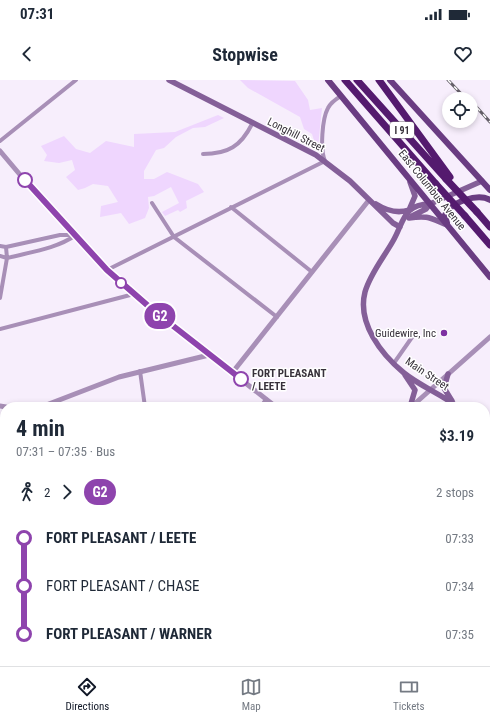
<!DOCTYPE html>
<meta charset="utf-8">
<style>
:root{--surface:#fff;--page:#f6f6f7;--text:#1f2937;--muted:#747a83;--line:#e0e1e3;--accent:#111827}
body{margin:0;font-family:"Roboto Condensed",sans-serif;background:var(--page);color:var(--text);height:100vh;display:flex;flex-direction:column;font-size:15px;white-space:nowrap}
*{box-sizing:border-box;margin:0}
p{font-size:13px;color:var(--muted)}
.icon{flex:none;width:22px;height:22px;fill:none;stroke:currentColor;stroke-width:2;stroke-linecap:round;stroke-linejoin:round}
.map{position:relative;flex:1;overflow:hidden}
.panel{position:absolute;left:0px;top:322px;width:490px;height:264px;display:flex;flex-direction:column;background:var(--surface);border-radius:16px 16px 0 0;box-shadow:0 2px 6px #0003}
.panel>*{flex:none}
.badge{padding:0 8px;border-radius:13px;font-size:14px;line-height:26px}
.controls{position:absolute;left:442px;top:12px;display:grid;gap:8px}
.controls a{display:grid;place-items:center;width:36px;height:36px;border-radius:50%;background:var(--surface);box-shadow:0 2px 6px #0003;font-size:20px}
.map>.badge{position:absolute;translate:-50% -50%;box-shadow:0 0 0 2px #fff}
.legs{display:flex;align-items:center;gap:6px;height:44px;padding:0 16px;font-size:13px}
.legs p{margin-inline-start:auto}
.headline{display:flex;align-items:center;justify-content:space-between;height:68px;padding:0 16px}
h1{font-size:22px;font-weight:700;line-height:30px}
ul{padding:0 16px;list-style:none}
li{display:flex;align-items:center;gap:14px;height:48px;font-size:15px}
li i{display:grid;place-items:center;width:6px;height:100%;margin:0 5px;background:currentColor}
li i::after{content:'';width:10px;height:10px;margin:-5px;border:3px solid;border-radius:50%;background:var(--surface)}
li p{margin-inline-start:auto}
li:first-child i{background:linear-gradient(#0000 50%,currentColor 0)}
li:last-child i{background:linear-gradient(currentColor 50%,#0000 0)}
.status{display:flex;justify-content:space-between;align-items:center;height:28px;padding:0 20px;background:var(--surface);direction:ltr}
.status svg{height:11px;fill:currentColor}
header{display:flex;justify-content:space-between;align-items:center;height:52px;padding:0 16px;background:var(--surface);font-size:18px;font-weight:700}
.menu{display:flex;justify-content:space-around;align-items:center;height:56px;border-top:1px solid var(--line);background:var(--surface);font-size:11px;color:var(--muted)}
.menu a{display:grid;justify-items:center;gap:2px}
.menu .on{color:var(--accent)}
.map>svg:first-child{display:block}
.green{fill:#efd6fe}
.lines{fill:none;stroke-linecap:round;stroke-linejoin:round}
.stream{stroke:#a990b8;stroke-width:1.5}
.minor{stroke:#a88fb7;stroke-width:4}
.tertiary{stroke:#a88fb7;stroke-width:5}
.secondary{stroke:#845f98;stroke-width:5.5}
.primary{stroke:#6a3c82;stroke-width:6}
.motorway{stroke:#541a6e;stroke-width:7}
.rail-casing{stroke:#66606a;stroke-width:3}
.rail{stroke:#fff;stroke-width:1.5;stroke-dasharray:4.5;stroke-linecap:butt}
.motorway-bridge{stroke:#541a6e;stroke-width:7}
.line-1-casing{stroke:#fff;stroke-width:9}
.line-1{stroke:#8e44ad;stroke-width:6}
.stop-1-dot{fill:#fff;stroke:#8e44ad;stroke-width:2}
.poi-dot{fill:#7e31a2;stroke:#fff;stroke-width:1.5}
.labels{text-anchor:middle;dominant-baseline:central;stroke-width:3;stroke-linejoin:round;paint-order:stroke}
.shield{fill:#fff;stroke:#736f75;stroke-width:1}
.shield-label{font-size:10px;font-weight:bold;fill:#37313a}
.street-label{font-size:11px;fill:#37313a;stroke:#fff}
.poi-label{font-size:11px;fill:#37313a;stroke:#fff;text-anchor:end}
.stop-label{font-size:11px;font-weight:bold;fill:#37313a;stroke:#fff;text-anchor:start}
</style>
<div class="status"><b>07:31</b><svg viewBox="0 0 49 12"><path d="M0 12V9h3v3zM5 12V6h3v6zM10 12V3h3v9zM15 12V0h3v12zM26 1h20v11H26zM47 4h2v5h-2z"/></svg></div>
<header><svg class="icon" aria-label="back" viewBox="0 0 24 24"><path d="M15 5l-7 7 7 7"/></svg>Stopwise<svg class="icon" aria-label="heart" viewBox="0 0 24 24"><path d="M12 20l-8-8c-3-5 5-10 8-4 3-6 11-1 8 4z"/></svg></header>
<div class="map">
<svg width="490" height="586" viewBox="0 0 490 586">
<rect width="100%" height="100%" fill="#f7eefc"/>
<path class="green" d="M240 0 295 1 308 20 310 30 322 28 318 67H316L312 54 304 49 300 37 248 8Z
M218 35 224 38 205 47 193 48 176 57 164 68 156 70 144 91V99H154L167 92 198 104 204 112 186 121 187 128 180 132 178 130 165 136 162 132 179 123 171 107 154 116 148 117 149 128 145 138 129 144 121 133 100 137 101 126 118 122 108 106 93 104 85 108 78 110 66 97 75 90 72 80 59 83 44 81 47 75 41 66 64 56 76 69 90 73 106 61 134 67V54L175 52Z
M348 581H380V586H360L347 584Z"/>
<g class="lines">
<path class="stream" d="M222 586 225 581"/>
<path class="minor" d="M0 61 76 0
M203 74C228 74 241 66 252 44
M152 123 174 157 277 237
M231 127 312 192
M0 166 6 167 60 155H75
M0 176 7 178C30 172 56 169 76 155
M107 190 325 81C320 70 322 39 328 28 331 22 336 19 341 16
M0 218 7 178 6 167
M0 249 134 214
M394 283 415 253
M140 291 145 327
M261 327 266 319
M0 519 5 538
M485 554 490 542
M17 581 18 586
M100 581 101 586
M129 586 132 581
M411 586 413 581
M472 586 474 581"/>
<path class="tertiary" d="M0 71 38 116 107 190 154 231 276 327
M232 293 369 120
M0 326 6 327
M41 327 119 297 209 275
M411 327 490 257
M311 581V586
M187 586 190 581"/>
<path class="secondary" d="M169 0 316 75 350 101 393 143 400 147
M376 124C387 131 397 134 409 130L415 116 410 102
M412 136 426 129 430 124
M409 138C428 135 430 138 447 145
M448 294 444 308 452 321
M405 295 415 310 410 327
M458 327C441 314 420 306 404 293 381 274 357 243 365 212 370 194 384 177 393 161 404 142 403 124 430 124L482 101
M485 362 490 370"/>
<path class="primary" d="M328 0 490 197
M390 0 490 110
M447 143 445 135C450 122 478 113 490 120
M485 426 490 427
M0 433 5 432"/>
<path class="motorway" d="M345 0 436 104
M357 0 446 99
M379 0 450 97
M477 132 490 147
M465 136 490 165"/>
<defs>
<path id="rail" d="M448 0 466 19
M471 21 490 42"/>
</defs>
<use href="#rail" class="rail-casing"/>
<use href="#rail" class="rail"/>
<path class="motorway-bridge" d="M446 99 477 132
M436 104 465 136"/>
</g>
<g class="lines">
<defs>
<path id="line-1" d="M25 100 107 190 154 231 241 299"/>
</defs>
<use href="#line-1" class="line-1-casing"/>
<use href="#line-1" class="line-1"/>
</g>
<g class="stop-1-dot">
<circle cx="25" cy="100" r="7"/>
<circle cx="121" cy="203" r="5"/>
<circle cx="241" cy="299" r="7"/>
</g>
<circle class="poi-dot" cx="444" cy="253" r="4"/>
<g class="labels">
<rect class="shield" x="390" y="42" width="24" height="16" rx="3"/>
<g class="shield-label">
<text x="402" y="50">I 91</text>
</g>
<g class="street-label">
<text transform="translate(296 55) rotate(27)">Longhill Street</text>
<text transform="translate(432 110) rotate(51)">East Columbus Avenue</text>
<text transform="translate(427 294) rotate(34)">Main Street</text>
</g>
<g class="poi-label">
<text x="436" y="253">Guidewire, Inc</text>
</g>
<g class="stop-label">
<text x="252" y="293">FORT PLEASANT<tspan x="252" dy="13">/ LEETE</tspan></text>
</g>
</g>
</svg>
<div class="controls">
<a><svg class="icon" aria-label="locate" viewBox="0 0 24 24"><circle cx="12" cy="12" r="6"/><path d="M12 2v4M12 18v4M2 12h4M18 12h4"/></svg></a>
</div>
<b class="badge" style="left:160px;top:236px;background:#8e44ad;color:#fff">G2</b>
<section class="panel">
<div class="headline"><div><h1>4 min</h1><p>07:31 – 07:35 · Bus</p></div><b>$3.19</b></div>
<div class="legs"><svg class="icon" aria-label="walk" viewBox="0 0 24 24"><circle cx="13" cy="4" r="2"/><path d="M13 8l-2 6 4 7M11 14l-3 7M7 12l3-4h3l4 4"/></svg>2<svg class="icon" aria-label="forward" viewBox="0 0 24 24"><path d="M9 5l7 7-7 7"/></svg><b class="badge" style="background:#8e44ad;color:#fff">G2</b><p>2 stops</p></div>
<ul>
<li><i style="color:#8e44ad"></i><b>FORT PLEASANT / LEETE</b><p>07:33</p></li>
<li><i style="color:#8e44ad"></i><span>FORT PLEASANT / CHASE</span><p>07:34</p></li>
<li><i style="color:#8e44ad"></i><b>FORT PLEASANT / WARNER</b><p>07:35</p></li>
</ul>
</section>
</div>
<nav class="menu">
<a class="on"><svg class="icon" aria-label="directions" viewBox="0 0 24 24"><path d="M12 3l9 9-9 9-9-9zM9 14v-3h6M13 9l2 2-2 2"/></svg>Directions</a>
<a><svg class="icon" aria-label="map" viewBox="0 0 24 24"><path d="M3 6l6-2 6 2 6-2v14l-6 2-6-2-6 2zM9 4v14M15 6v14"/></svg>Map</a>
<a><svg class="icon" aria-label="tickets" viewBox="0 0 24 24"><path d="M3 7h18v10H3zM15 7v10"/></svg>Tickets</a>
</nav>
